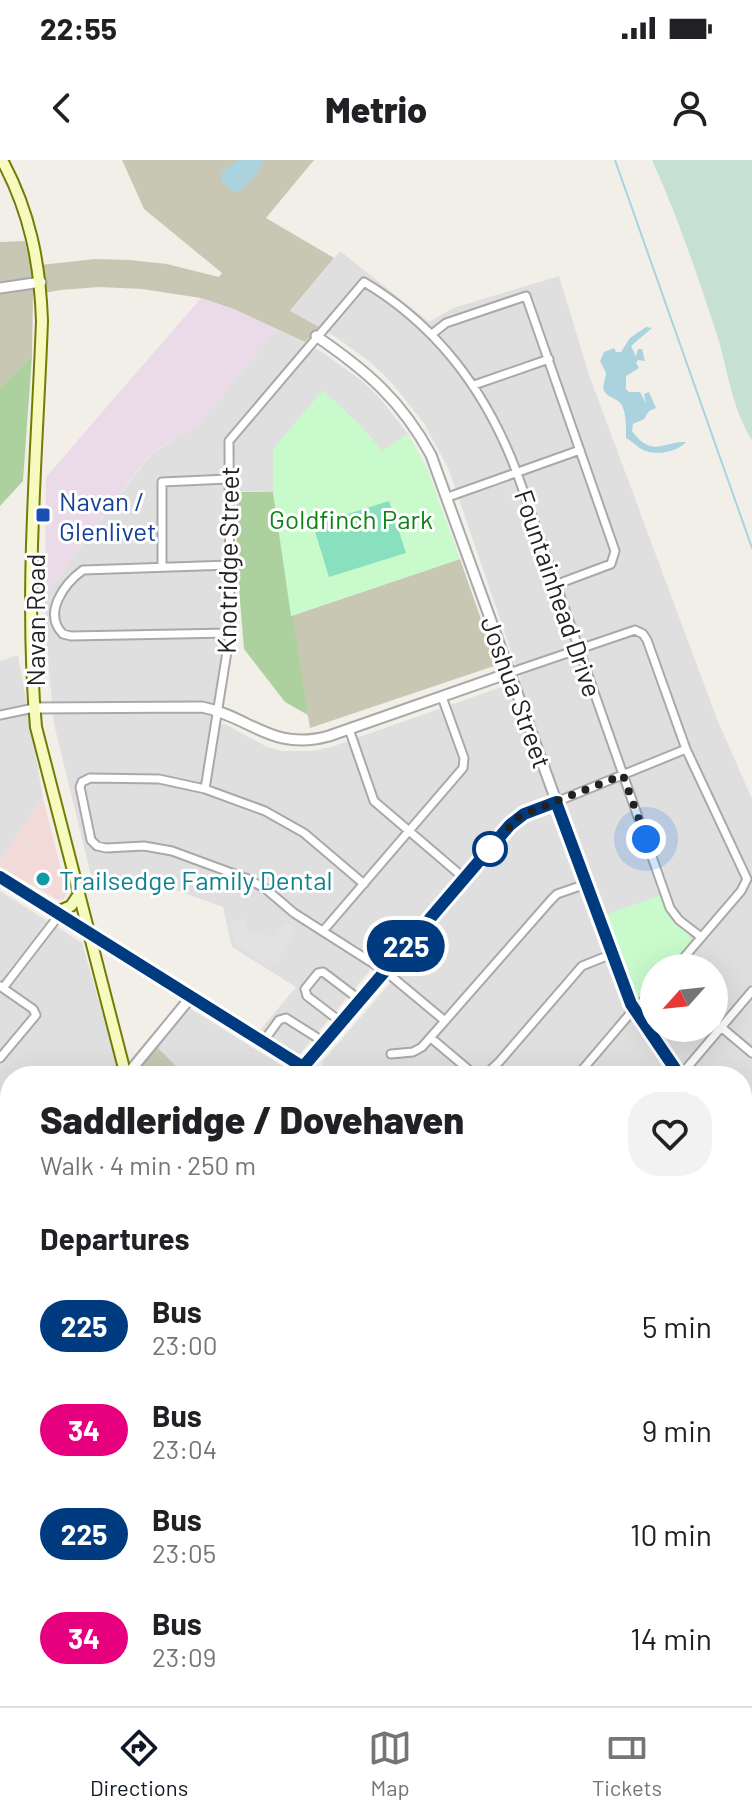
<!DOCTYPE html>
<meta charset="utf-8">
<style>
:root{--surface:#fff;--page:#f2f2f2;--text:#202124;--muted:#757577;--line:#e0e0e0;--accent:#111827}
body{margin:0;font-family:Barlow,sans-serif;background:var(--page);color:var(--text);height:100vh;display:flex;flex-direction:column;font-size:30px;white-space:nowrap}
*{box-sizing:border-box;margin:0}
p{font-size:26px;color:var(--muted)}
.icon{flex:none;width:44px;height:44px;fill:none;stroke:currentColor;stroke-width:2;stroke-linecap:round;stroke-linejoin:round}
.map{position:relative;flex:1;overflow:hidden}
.sheet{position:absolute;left:0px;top:906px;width:752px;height:640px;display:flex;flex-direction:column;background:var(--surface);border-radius:32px 32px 0 0;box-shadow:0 8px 32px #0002}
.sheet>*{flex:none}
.badge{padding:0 16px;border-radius:26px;font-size:28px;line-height:52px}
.needle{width:52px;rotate:243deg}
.buttons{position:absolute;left:640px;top:794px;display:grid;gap:16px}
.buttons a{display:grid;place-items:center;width:88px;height:88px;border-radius:50%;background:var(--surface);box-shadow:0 8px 32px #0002;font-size:40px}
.you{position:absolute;width:40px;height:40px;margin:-20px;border:6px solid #fff;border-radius:50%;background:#1a73e8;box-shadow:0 0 0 12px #1a73e833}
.map>.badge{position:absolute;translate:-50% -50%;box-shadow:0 0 0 4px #fff}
h2{padding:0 40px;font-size:30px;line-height:72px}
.round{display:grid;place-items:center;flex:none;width:84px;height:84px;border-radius:32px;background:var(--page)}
.headline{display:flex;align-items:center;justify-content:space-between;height:136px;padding:0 40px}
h1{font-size:38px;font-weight:800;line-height:60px}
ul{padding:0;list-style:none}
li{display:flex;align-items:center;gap:24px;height:104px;padding:0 40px}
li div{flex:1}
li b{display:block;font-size:30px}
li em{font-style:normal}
li .badge{min-width:88px;font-weight:700;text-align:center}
.status{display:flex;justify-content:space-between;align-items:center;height:56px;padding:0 40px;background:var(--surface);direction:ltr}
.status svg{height:22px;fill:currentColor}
header{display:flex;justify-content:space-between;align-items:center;height:104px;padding:0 40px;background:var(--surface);font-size:36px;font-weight:800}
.tabs{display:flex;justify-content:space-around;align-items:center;height:112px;border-top:2px solid var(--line);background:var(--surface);font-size:22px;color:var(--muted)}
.tabs a{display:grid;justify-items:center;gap:4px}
.tabs .current{color:var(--accent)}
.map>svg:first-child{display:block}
.residential{fill:#e0dfdf;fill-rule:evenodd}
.commercial{fill:#f2dad9}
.industrial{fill:#ebdbe8}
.construction{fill:#c7c7b4}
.farmland{fill:#eef0d5}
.forest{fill:#add19e}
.wetland{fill:#c6e0d4}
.park{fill:#c8facc}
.pitch{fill:#88e0be}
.parking{fill:#e2e2e2}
.water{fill:#aad3df}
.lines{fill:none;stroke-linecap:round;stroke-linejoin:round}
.stream{stroke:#aad3df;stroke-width:2}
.minor-casing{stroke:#a9a9a9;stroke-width:11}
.tertiary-casing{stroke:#a9a9a9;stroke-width:13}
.secondary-casing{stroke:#707d05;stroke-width:14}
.minor{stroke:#fff;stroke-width:7}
.tertiary{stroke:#fff;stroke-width:9}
.secondary{stroke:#f7fabf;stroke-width:10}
.line-casing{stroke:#fff;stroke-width:18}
.line{stroke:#003b80;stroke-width:12}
.walk{stroke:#222;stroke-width:8;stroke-dasharray:0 14.4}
.transit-dot{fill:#1a4fb4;stroke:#fff;stroke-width:3}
.stop-dot{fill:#fff;stroke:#003b80;stroke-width:4}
.culture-dot{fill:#0f9aa8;stroke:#fff;stroke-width:3}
.labels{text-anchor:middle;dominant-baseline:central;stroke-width:6;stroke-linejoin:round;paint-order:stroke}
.transit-label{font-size:26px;fill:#164399;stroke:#fff;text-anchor:start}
.park-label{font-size:26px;fill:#0c8416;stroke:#fff}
.street-label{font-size:26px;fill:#222;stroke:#fff}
.culture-label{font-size:26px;fill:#0d838f;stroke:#fff;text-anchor:start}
</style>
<div class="status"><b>22:55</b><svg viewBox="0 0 49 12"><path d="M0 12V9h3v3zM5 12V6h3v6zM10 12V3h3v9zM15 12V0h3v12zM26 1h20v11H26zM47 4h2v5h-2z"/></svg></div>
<header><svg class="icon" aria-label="back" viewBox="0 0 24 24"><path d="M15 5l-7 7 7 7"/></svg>Metrio<svg class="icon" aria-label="person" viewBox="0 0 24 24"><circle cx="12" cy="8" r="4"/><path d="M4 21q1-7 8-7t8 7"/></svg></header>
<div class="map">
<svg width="752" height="1546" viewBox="0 0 752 1546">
<rect width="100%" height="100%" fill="#f2efe9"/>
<path class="residential" d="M340 91 429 162 453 148 559 116 589 215 717 559 752 639V1173L742 1166V916H337L323 907 322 902 399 813 340 776 334 784 371 809 299 895 260 870 296 827 232 787 223 747 167 727 149 723 93 724 54 564 47 487 45 434 151 294 198 264 278 168 322 192 362 221 379 237 408 274 382 292 369 275 273 289V332L224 331 226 470 211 561 227 565 267 587 282 591H312L331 587 521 520 449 310 424 263 391 222 370 202 334 176 290 152ZM654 808H714V868H654Z
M18 495 43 638 0 701V501Z
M0 731 82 783 120 914 118 916H10V1150L0 1162Z
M188 847 298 916H217L206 909 200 916H186L156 886Z
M10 1510V1536H94L103 1546H0V1517Z
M443 1536H549L539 1546H448Z"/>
<path class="commercial" d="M43 638 67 733 64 739 58 740 0 707V701Z"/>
<path class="industrial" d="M201 138 234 149 278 168 198 264 150 294 45 434 46 317Z"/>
<path class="construction" d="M122 0H314L266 58 334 98 290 151 319 167 305 182 234 149 201 138 142 129 99 127 61 130 33 135 32 196 0 228V82L25 81 31 106 95 99 130 100 167 104 219 117 222 113 144 49Z
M460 399 497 505 310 568 291 456Z
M156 886 186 916H133Z
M10 1151V1287L0 1283V1162Z"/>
<path class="farmland" d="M752 1324V1546H575L582 1536H742V1336Z"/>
<path class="forest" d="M32 196 23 321 0 346V228Z
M236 332H273L308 555 285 542 244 489 237 404Z"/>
<path class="wetland" d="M652 0H752V280C730 245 728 207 715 169 696 111 677 55 652 0Z"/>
<path class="park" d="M323 230 359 264 382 291 408 274 427 308 460 399 291 456 273 332V289Z
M661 735 669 756 689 773 692 784 670 808H654V825L639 839 605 755Z
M742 1234 752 1242V1324L742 1336Z
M0 1437 10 1441V1509H5L0 1516Z
M95 1536H198L197 1546H102Z"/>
<path class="pitch" d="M389 341 406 393 329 417 313 365Z"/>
<path class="parking" d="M245 758 250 776 255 769 273 780 285 761 296 769 276 803 266 800 264 803 235 783 230 762Z"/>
<path class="water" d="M238 0H263L257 14 240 31H232L222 21V12Z
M646 167 652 168 631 186 636 196 638 189H642L645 201 638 200 636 203 639 208 626 216V229L629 232H640L646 243 644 234 649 232 656 248 649 251 644 259 633 264 632 271C653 299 662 281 686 282 677 292 656 296 643 290 637 287 632 281 626 278 626 268 627 247 618 241 611 236 607 237 603 229L606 213 600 201 604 192 614 188 616 192H621L630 178Z"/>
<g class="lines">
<path class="stream" d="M615 0 752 388
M742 1389 752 1390
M0 1480 10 1483
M0 1497 10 1491
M141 1536 150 1546
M565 1546 573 1536"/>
<defs>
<path id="minor" d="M432 174 446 163 526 136 615 391 611 404 555 425
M474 225 549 199
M448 337 580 290
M230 405 83 410C65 423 42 453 63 474L71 476 230 473
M162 406V322L228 319
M509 513 635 470 643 474 647 480 686 589 747 719 741 731 675 808
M0 555 34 548
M349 569 374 641 464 718
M205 629 230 473 229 281 364 122C438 166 487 233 517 313L670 748 679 760 701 777
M556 642 686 589
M364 724 304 673 265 651 205 629 159 619 90 618 82 622 80 627 91 680 97 686 106 688 144 686 172 691 248 719 266 729 294 753 385 811 445 861
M323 771 463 608 464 598 442 537
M0 826 33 849 36 855 0 898
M3 828 60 754
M341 862 307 836 305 829 318 813 323 812 360 840
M721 867 752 893
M431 878 476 916
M263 882 279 860 286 858 324 882
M391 894 413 892 422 887 551 740 557 734 586 724
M484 916 499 902 582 806 612 794
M577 916 634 849 654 831
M680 916 752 831
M742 1056 752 1058
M742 1122 752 1128"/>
<path id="tertiary" d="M0 128 41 122
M316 176C367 211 401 240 431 295L626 834 638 857 680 916
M34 548 202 547C251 557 272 592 329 576L509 513
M0 717 318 916
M303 907 510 665 524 654 556 642
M126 916 191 837
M0 1064 10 1053
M742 1178 752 1184"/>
<path id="secondary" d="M2 0C30 52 40 103 42 161 37 295 24 435 36 567L126 916
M57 752 71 746 79 734
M0 1299 10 1302
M0 1306 10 1310
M213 1546V1536"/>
</defs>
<use href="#minor" class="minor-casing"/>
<use href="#tertiary" class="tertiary-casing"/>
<use href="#secondary" class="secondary-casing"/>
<use href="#minor" class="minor"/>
<use href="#tertiary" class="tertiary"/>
<use href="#secondary" class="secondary"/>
</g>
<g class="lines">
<defs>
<path id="line" d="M0 717 303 907 510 665 524 654 556 642 631 844 680 916"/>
</defs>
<use href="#line" class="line-casing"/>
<use href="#line" class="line"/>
<path class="walk" d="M490 689 517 658 524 654 623 615 646 679"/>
</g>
<rect class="transit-dot" x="35" y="347" width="16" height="16" rx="4"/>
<circle class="stop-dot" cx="490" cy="689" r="16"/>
<circle class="culture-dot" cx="43" cy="719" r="8"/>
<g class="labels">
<g class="transit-label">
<text x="59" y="340">Navan /<tspan x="59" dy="30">Glenlivet</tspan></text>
</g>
<g class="park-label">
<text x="351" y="358">Goldfinch Park</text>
</g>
<g class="street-label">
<text transform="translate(227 400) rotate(-89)">Knotridge Street</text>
<text transform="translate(559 433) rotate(71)">Fountainhead Drive</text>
<text transform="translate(34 460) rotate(-90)">Navan Road</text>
<text transform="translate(517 532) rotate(70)">Joshua Street</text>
</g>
<g class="culture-label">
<text x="59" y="719">Trailsedge Family Dental</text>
</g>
</g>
</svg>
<div class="buttons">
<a><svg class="needle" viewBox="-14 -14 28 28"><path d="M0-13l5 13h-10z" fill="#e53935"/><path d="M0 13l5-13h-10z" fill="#757577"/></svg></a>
</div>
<div class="you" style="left:646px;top:679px"></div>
<b class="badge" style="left:406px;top:786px;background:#003b80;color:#fff">225</b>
<section class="sheet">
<div class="headline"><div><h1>Saddleridge / Dovehaven</h1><p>Walk · 4 min · 250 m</p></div><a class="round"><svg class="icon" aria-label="heart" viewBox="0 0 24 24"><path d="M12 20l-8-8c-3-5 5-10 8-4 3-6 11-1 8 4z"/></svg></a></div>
<h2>Departures</h2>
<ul>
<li><span class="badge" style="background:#003b80;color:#fff">225</span><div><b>Bus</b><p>23:00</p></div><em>5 min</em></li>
<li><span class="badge" style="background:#e6007e;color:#fff">34</span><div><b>Bus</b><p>23:04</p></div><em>9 min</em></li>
<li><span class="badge" style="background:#003b80;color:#fff">225</span><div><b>Bus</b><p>23:05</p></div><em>10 min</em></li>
<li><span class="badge" style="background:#e6007e;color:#fff">34</span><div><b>Bus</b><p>23:09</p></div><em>14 min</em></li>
</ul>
</section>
</div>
<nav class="tabs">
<a class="current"><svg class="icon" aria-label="directions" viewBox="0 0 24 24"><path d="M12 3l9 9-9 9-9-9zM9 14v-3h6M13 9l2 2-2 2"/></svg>Directions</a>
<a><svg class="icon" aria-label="map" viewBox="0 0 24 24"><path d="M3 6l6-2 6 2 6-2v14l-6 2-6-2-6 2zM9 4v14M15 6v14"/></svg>Map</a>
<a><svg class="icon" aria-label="tickets" viewBox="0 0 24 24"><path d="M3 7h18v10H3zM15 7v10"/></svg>Tickets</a>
</nav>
